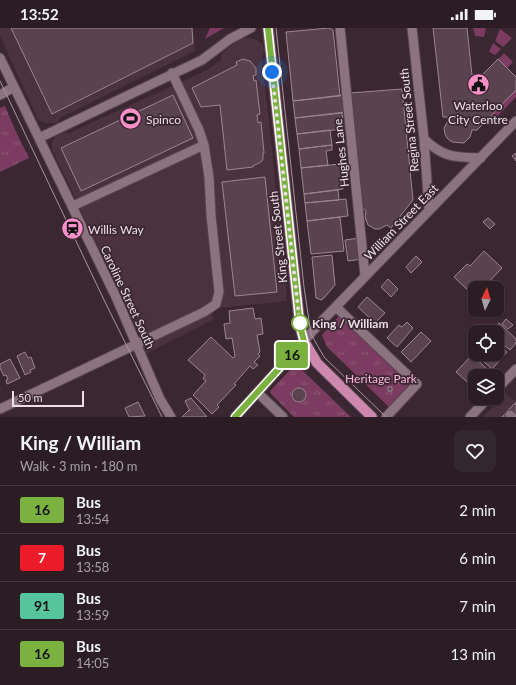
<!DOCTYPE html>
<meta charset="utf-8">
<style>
:root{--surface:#2c1d25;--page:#34262d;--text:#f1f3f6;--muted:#a6a2a7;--line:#483b42}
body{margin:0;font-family:Lato,sans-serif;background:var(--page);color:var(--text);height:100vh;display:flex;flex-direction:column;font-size:15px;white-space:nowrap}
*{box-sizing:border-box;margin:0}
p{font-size:13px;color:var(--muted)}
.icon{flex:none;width:22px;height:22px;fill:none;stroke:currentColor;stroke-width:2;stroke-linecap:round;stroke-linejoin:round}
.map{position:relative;height:389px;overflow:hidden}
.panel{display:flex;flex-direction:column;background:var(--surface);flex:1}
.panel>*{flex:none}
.badge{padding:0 8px;border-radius:3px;font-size:14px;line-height:26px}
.needle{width:26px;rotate:5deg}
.controls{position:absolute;left:468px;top:253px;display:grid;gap:8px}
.controls a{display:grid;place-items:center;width:36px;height:36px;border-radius:8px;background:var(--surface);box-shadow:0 1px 3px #0004,0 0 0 1px var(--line);font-size:20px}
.scale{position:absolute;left:12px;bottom:10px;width:72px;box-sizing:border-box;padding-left:4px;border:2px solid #ecdfe5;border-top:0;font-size:11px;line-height:14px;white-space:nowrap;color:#ecdfe5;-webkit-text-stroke:3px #3a2731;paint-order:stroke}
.you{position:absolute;width:20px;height:20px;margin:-10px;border:3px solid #fff;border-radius:50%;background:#1a73e8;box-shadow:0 0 0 6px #1a73e833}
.map>.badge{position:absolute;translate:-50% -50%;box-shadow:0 0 0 2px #fff}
.round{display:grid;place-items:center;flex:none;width:42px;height:42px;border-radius:8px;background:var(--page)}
.summary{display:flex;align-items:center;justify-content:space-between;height:68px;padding:0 20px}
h1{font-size:19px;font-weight:700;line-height:30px}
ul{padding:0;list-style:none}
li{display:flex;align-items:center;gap:12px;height:48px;padding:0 20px;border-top:1px solid var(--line)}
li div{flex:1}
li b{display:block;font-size:15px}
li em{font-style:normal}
li .badge{min-width:44px;font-weight:700;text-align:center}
.status{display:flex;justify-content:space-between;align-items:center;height:28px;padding:0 20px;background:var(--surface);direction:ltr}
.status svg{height:11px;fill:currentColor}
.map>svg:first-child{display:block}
.built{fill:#4b323f}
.green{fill:#7c3b60}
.park{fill:url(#park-tufts)}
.building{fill:#58434e;stroke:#9d8691}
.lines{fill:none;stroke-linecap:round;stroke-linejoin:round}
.minor-casing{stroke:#56454e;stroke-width:11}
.major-casing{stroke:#56454e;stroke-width:12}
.minor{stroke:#8b747f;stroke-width:9}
.major{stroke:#ce88ae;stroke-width:10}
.tram{stroke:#a6969e;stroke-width:1}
.line-casing{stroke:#fff;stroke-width:9}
.line{stroke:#7ab13f;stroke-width:6}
.walk{stroke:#ecdfe5;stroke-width:4;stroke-dasharray:0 7.2}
.stop-dot{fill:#fff;stroke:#7ab13f;stroke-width:2}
.labels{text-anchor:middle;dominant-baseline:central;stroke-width:3.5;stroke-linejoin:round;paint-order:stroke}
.poi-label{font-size:12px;fill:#ecdfe5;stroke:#3a2731;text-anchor:start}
.street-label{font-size:12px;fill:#ecdfe5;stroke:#3a2731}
.stop-label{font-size:12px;font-weight:bold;fill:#ecdfe5;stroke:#3a2731;text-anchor:start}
.park-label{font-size:12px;fill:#fab5d9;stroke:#3a2731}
</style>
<div class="status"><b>13:52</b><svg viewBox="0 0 49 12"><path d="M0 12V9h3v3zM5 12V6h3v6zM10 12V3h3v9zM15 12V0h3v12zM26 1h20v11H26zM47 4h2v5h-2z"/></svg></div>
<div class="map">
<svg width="516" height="389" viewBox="0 0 516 389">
<defs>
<pattern id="park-tufts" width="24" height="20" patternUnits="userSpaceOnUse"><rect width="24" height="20" fill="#7c3b60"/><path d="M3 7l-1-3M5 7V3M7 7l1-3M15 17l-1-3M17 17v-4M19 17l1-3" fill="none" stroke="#8f5777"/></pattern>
</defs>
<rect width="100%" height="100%" fill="#3a2731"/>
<path class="built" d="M0 0H193L195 23 60 90 58 95H45L38 92 0 8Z
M242 10H250L257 12 262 16 264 22 262 31 279 187 284 203 286 259 287 273 219 280 212 285 214 291 146 326 137 302 52 121V114L55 109 65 104 69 105 207 42 221 32V27L237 12Z
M506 366 516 374V389H483Z"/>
<path class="green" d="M210 0H224L205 11Z
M473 0H486L484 9 475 8Z
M500 1 512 10 503 19 495 13Z
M493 15 501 21 495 27 489 24Z
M504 25 513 34 507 40 498 31Z
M516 62V69L491 95 487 91Z"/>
<path class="park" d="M5 78 16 104 29 130 0 144V80Z
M339 288 410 357 389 379 327 319 322 307Z
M301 341 351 389H294L272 367 270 363 290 342Z"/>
<path class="building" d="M11 0H192L193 15 52 86Z
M329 0 333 2 340 68 293 73 286 4Z
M433 0H467L472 47 479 50 498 31 516 49V62L477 102H472L470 109 464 115 452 114 447 110 445 106 444 100 448 93 447 89H443Z
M243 31 250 33 256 40V47L253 48 254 53 256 52 260 86 257 87 258 95 261 94 264 125H263V131L261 134 253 138V139L227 142 220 77 201 79 192 60 237 37 236 34Z
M402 61 413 172 391 200 387 197 379 201H375L368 197 365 189 366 183 362 179 350 65Z
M173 67 193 110 81 163 61 120Z
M343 67 345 84 295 90 293 73Z
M342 85 344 101 297 106 295 90Z
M330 102 332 117 299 121 297 106Z
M332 117V122L326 123 328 137 301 140 299 121Z
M516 125V133L512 128Z
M340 136 343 161 304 166 301 140Z
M265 149 277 264 235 268 222 154Z
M338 162 339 172 305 175 304 166Z
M346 171 348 188 307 193 305 175Z
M340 189 344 223 311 226 307 193Z
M488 190 495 196 490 201 483 194Z
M360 210 362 231 348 233 345 212Z
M484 223 502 240 484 259 485 260H475V269L454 249 467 236 470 238Z
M332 227 335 257 324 270H323L322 272 316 270 312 229Z
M416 228 422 234 411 245 406 239Z
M388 251 398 261 391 269 381 259Z
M367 269 385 285 375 295 358 279Z
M253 280 255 291 261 290 263 306 257 307 260 324 258 326 260 328 254 334 258 337 253 341 250 338 234 356 236 357 217 377 219 379 212 386 193 367 206 353 203 351 205 347 188 332 211 309 233 330 235 328 232 310 226 311 224 296 230 295 229 283Z
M506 291 513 297 508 301 502 296Z
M407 294 413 300 397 319 387 310 399 297 402 299Z
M499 295 516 311V315L510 322 497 311V304H491Z
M421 304 431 313 411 334 401 324Z
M497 315 507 324 492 341 474 325 475 324V326H497Z
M25 324 28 330 31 329 35 340 30 342 31 344 25 347 17 328Z
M472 327 489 343 485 348H475V359L474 360 456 344Z
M10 331 20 350 7 356 6 352 8 351 6 347 4 348 0 340V336Z
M388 359H392V363H388Z
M292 367a7 7 0 1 1 14 0a7 7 0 1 1-14 0Z
M191 370 207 389H182L189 382 190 383 185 373Z
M138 374 145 388 129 389 125 380Z
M516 374V389H502Z"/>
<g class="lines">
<defs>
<path id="minor" d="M340 0 365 248
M412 0 424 111 429 182
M0 30 116 269 160 371 171 389
M0 67 14 59
M39 110 202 32 230 11 251 0
M424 111C444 130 454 129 481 130
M73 178 204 117
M336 279 417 356 386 389
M497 361 516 341
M258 365 283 389
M0 381 204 284 216 276 219 264 211 187 209 149 204 117 199 102 172 45
M510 387 512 389
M235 389 320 295 516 93
M470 389 488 370"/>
<path id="major" d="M268 0 300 298 304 313 317 335 372 389"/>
</defs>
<use href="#minor" class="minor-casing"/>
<use href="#major" class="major-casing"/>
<use href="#minor" class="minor"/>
<use href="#major" class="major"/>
<path class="tram" d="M276 0 304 259 311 306 324 329 386 389
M0 53 105 274 162 389"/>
</g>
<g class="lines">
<defs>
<path id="line" d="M235 389 304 313 300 298 268 0"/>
</defs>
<use href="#line" class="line-casing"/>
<use href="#line" class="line"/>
<path class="walk" d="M272 44 300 298V295"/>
</g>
<defs>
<symbol id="civic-disc" viewBox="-11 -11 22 22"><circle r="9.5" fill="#f98fc9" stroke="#3a2731"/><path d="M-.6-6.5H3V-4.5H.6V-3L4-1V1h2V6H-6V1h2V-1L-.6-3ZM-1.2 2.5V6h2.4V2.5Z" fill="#111"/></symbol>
<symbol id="stadium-disc" viewBox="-11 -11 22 22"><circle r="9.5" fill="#f98fc9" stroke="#3a2731"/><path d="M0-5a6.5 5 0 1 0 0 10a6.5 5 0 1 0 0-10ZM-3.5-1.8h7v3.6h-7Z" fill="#111"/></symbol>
<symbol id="station-disc" viewBox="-11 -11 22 22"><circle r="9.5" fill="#f98fc9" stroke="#3a2731"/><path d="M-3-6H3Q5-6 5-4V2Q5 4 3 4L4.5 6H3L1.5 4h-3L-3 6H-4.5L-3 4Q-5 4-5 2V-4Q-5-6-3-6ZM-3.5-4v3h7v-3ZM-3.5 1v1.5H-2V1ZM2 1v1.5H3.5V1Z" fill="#111"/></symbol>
</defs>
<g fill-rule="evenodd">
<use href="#civic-disc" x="466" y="44" width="25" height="25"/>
<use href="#stadium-disc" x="118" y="78" width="25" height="25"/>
<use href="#station-disc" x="60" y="188" width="25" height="25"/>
</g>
<circle class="stop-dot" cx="300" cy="295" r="8"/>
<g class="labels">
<g class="poi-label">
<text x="478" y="77" text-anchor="middle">Waterloo<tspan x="478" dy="14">City Centre</tspan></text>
<text x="146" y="91">Spinco</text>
<text x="88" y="201">Willis Way</text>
</g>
<g class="street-label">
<text transform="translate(409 92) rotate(-96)">Regina Street South</text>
<text transform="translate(341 125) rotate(-96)">Hughes Lane</text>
<text transform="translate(401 194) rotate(-46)">William Street East</text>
<text transform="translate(278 209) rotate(-96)">King Street South</text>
<text transform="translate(128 269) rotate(65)">Caroline Street South</text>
</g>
<g class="stop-label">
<text x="312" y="295">King / William</text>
</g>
<g class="park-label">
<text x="381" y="350">Heritage Park</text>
</g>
</g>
</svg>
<div class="controls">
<a><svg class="needle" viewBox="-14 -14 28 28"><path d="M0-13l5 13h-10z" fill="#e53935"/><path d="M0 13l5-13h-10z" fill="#a6a2a7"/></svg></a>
<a><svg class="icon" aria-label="locate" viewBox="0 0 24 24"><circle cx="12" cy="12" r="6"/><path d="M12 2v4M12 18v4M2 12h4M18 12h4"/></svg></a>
<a><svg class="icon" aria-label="layers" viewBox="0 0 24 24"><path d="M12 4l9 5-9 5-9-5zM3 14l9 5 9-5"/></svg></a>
</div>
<div class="scale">50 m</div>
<div class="you" style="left:272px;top:44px"></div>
<b class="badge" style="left:292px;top:327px;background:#7ab13f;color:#111">16</b>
</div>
<section class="panel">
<div class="summary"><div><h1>King / William</h1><p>Walk · 3 min · 180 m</p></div><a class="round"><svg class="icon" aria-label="heart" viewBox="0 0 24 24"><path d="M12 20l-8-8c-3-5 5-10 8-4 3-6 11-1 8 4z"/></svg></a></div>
<ul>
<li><span class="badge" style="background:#7ab13f;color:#111">16</span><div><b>Bus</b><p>13:54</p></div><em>2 min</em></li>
<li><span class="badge" style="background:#ec1b29;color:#fff">7</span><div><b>Bus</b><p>13:58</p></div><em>6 min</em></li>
<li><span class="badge" style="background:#56c59d;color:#111">91</span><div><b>Bus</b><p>13:59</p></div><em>7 min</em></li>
<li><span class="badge" style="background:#7ab13f;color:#111">16</span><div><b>Bus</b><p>14:05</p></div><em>13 min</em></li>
</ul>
</section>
